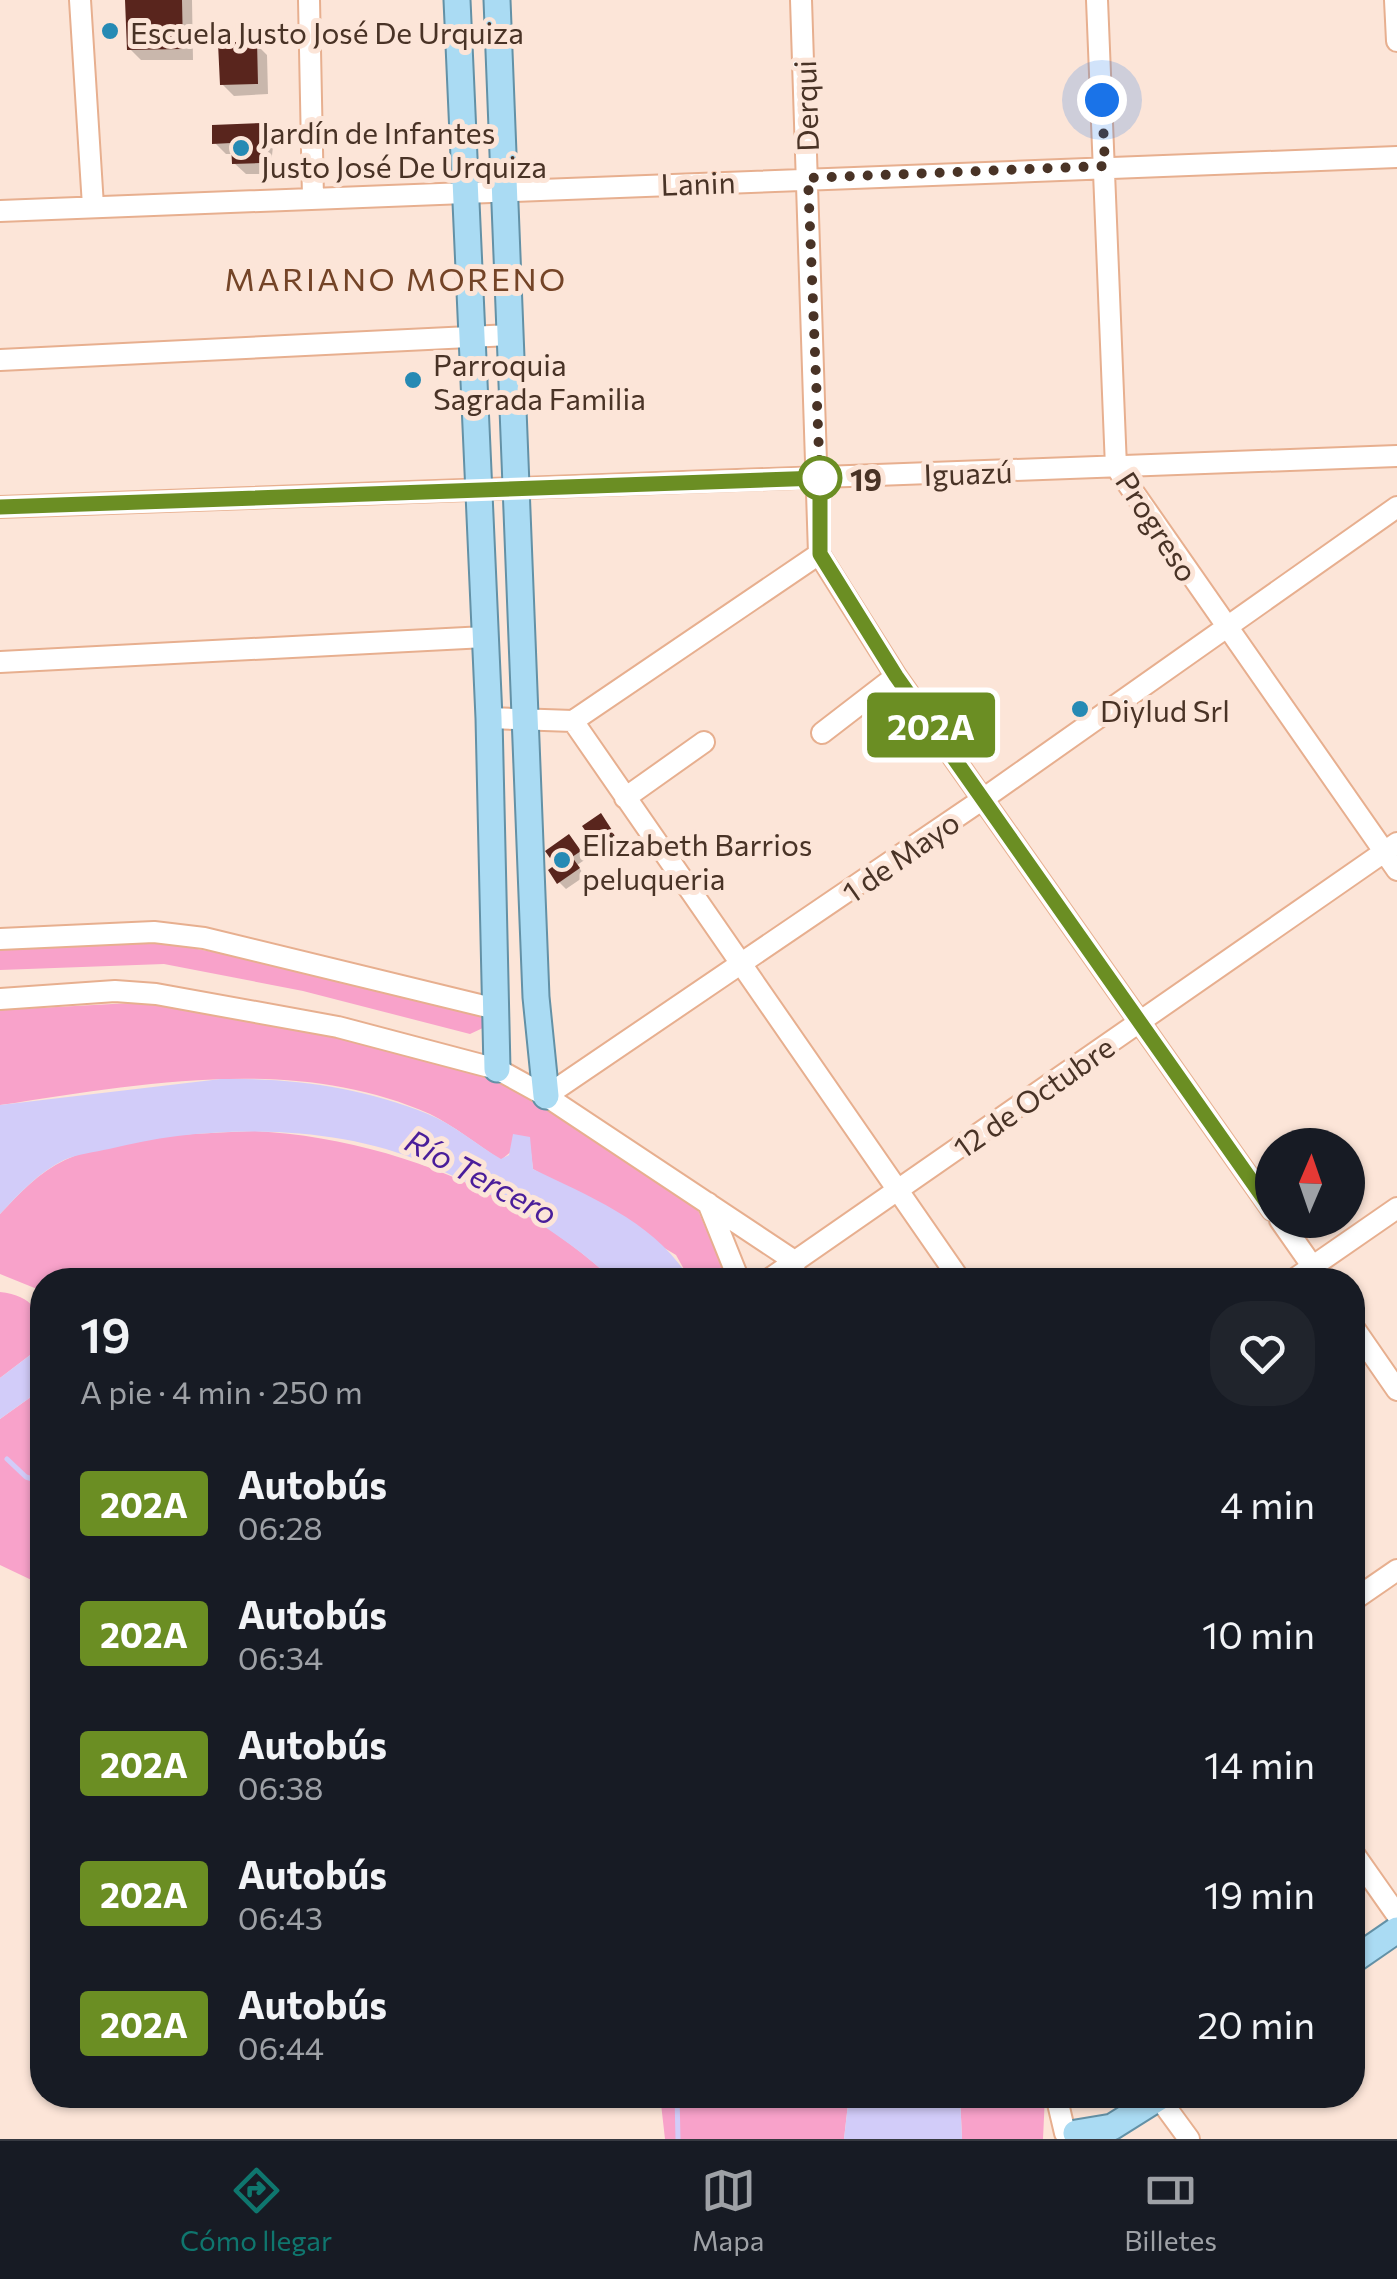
<!DOCTYPE html>
<html lang="es">
<meta charset="utf-8">
<style>
:root{--surface:#171b24;--page:#20242c;--text:#f1f3f6;--muted:#9ea1a6;--line:#363941;--accent:#0f766e}
body{margin:0;font-family:Commissioner,sans-serif;background:var(--page);color:var(--text);height:100vh;display:flex;flex-direction:column;font-size:38px;white-space:nowrap}
*{box-sizing:border-box;margin:0}
p{font-size:32px;color:var(--muted)}
.icon{flex:none;width:55px;height:55px;fill:none;stroke:currentColor;stroke-width:2;stroke-linecap:round;stroke-linejoin:round}
.map{position:relative;flex:1;overflow:hidden}
.drawer{position:absolute;left:30px;top:1268px;width:1335px;height:840px;display:flex;flex-direction:column;background:var(--surface);border-radius:40px;box-shadow:0 2px 8px #0004}
.drawer>*{flex:none}
.badge{padding:0 20px;border-radius:8px;font-size:35px;line-height:65px}
.needle{width:65px;rotate:2deg}
.controls{position:absolute;left:1255px;top:1128px;display:grid;gap:20px}
.controls a{display:grid;place-items:center;width:110px;height:110px;border-radius:50%;background:var(--surface);box-shadow:0 2px 8px #0004;font-size:50px}
.you{position:absolute;width:50px;height:50px;margin:-25px;border:8px solid #fff;border-radius:50%;background:#1a73e8;box-shadow:0 0 0 15px #1a73e833}
.map>.badge{position:absolute;translate:-50% -50%;box-shadow:0 0 0 5px #fff}
.round{display:grid;place-items:center;flex:none;width:105px;height:105px;border-radius:40px;background:var(--page)}
.headline{display:flex;align-items:center;justify-content:space-between;height:170px;padding:0 50px}
h1{font-size:48px;font-weight:600;line-height:75px}
ul{padding:0;list-style:none}
li{display:flex;align-items:center;gap:30px;height:130px;padding:0 50px}
li div{flex:1}
li b{display:block;font-size:38px}
li em{font-style:normal}
li .badge{min-width:110px;font-weight:700;text-align:center}
.tabs{display:flex;justify-content:space-around;align-items:center;height:140px;border-top:2px solid var(--line);background:var(--surface);font-size:28px;color:var(--muted)}
.tabs a{display:grid;justify-items:center;gap:5px}
.tabs .on{color:var(--accent)}
.map>svg:first-child{display:block}
.green{fill:#f8a2ca}
.water{fill:#d2ccf9}
.shadow{fill:#0003}
.lines{fill:none;stroke-linecap:round;stroke-linejoin:round}
.stream{stroke:#d2ccf9;stroke-width:5}
.building{fill:#59251d}
.minor-casing{stroke:#e7af8f;stroke-width:24}
.major-casing{stroke:#6391a6;stroke-width:29}
.minor{stroke:#fff;stroke-width:20}
.major{stroke:#aadbf3;stroke-width:25}
.line-casing{stroke:#fff;stroke-width:22}
.line{stroke:#6b8e23;stroke-width:15}
.walk{stroke:#493326;stroke-width:10;stroke-dasharray:0 18}
.poi-dot{fill:#268ab4;stroke:#fce5d8;stroke-width:4}
.stop-dot{fill:#fff;stroke:#6b8e23;stroke-width:5}
.labels{text-anchor:middle;dominant-baseline:central;stroke-width:10;stroke-linejoin:round;paint-order:stroke}
.poi-label{font-size:30px;fill:#493326;stroke:#fce5d8;text-anchor:start}
.street-label{font-size:30px;fill:#493326;stroke:#fce5d8}
.stop-label{font-size:30px;font-weight:bold;fill:#493326;stroke:#fce5d8;text-anchor:start}
.neighbourhood-label{font-size:32px;letter-spacing:2.5px;fill:#744427;stroke:#fce5d8}
.water-label{font-size:32px;font-style:italic;fill:#491d9a;stroke:#fce5d8}
</style>
<div class="map">
<svg width="1397" height="2139" viewBox="0 0 1397 2139">
<rect width="100%" height="100%" fill="#fce5d8"/>
<path class="green" d="M165 943 261 961 476 1013 484 1018 485 1027 470 1034 303 991 164 964 0 970V948Z
M150 1002 336 1036 494 1078 542 1103 697 1208 728 1280H690L676 1255 533 1169 529 1137 501 1160C478 1145 454 1126 430 1114 295 1054 140 1084 0 1105V1010Z
M255 1131C385 1138 517 1190 613 1280H42V1291L0 1274V1214C19 1194 39 1172 65 1160 120 1134 195 1134 255 1131Z
M0 1292C35 1296 43 1314 42 1346L0 1378Z
M42 1389V1585L0 1565V1419Z
M660 2095H849L844 2139H665Z
M960 2095H1045L1043 2139H962Z"/>
<path class="water" d="M221 1079C291 1078 361 1087 428 1114 453 1124 477 1145 501 1159L509 1155 513 1134 530 1137 533 1169C590 1197 657 1223 690 1280H613C561 1231 491 1192 425 1163 334 1123 204 1124 109 1149 95 1152 77 1154 64 1160 39 1172 19 1194 0 1214V1105Z
M42 1346V1389L0 1419V1378Z
M849 2095H960L962 2139H844Z"/>
<path class="shadow" d="M128 0H192L193 60H141L130 49Z
M256 44 267 55 268 94 234 96 222 84Z
M262 126 274 137 270 174H246L234 163V154H226L215 143Z
M608 824 624 849 610 859 603 852Z
M576 844 586 859 577 865 585 876 566 889 559 882Z"/>
<g class="lines">
<path class="stream" d="M7 1459 26 1477 42 1482
M677 2095 678 2139"/>
</g>
<path class="building" d="M125 0H182L183 49 127 50Z
M257 41 258 84 220 85 218 43Z
M263 123 260 163 232 164 231 143 212 144V125Z
M601 813 619 841 601 853 582 826Z
M569 834 581 851 572 857 580 868 557 884 548 870 555 865 545 851Z"/>
<g class="lines">
<defs>
<path id="minor" d="M80 0 93 206
M309 0 313 198
M801 0 819 554 896 676 1272 1210
M1097 0 1116 467 1397 870
M1395 0 1397 41
M0 211 1397 157
M0 360 511 335
M0 507 1397 456
M0 662 485 637
M489 718 573 721 960 1280
M573 721 819 554
M822 733 896 676
M625 798 704 742
M0 939 154 932 204 938 496 1009
M0 999 115 991 156 994 338 1027 497 1069 546 1096 796 1262
M546 1096 983 799 1397 507
M708 1203 739 1280
M1280 1220 1322 1280
M768 1280 1397 843
M1293 1280 1397 1208
M1352 1325 1397 1390
M1352 1601 1397 1570
M1352 1851 1397 1915
M1056 2095 1065 2133
M1159 2098 1189 2139"/>
<path id="major" d="M457 0 489 718 497 1069
M497 0 536 997 546 1096
M1352 1961 1397 1930
M1076 2133 1112 2127 1163 2095"/>
</defs>
<use href="#minor" class="minor-casing"/>
<use href="#major" class="major-casing"/>
<use href="#minor" class="minor"/>
<use href="#major" class="major"/>
</g>
<g class="lines">
<defs>
<path id="line" d="M0 507 820 478V554L896 676 1272 1210"/>
</defs>
<use href="#line" class="line-casing"/>
<use href="#line" class="line"/>
<path class="walk" d="M820 478 808 178 1105 166 1102 100"/>
</g>
<g class="poi-dot">
<circle cx="110" cy="31" r="10"/>
<circle cx="241" cy="148" r="10"/>
<circle cx="413" cy="380" r="10"/>
<circle cx="1080" cy="709" r="10"/>
<circle cx="562" cy="860" r="10"/>
</g>
<circle class="stop-dot" cx="820" cy="478" r="20"/>
<g class="labels">
<g class="poi-label">
<text x="130" y="31">Escuela Justo José De Urquiza</text>
<text x="261" y="131">Jardín de Infantes<tspan x="261" dy="34">Justo José De Urquiza</tspan></text>
<text x="433" y="363">Parroquia<tspan x="433" dy="34">Sagrada Familia</tspan></text>
<text x="1100" y="709">Diylud Srl</text>
<text x="582" y="843">Elizabeth Barrios<tspan x="582" dy="34">peluqueria</tspan></text>
</g>
<g class="street-label">
<text transform="translate(805 106) rotate(-92)">Derqui</text>
<text transform="translate(698 182) rotate(-2)">Lanin</text>
<text transform="translate(968 472) rotate(-2)">Iguazú</text>
<text transform="translate(1158 526) rotate(57)">Progreso</text>
<text transform="translate(900 856) rotate(-35)">1 de Mayo</text>
<text transform="translate(1033 1096) rotate(-35)">12 de Octubre</text>
</g>
<g class="stop-label">
<text x="850" y="478">19</text>
</g>
<g class="neighbourhood-label">
<text x="396" y="278">MARIANO MORENO</text>
</g>
<g class="water-label">
<text transform="translate(482 1176) rotate(28)">Río Tercero</text>
</g>
</g>
</svg>
<div class="controls">
<a><svg class="needle" viewBox="-14 -14 28 28"><path d="M0-13l5 13h-10z" fill="#e53935"/><path d="M0 13l5-13h-10z" fill="#9ea1a6"/></svg></a>
</div>
<div class="you" style="left:1102px;top:100px"></div>
<b class="badge" style="left:931px;top:725px;background:#6b8e23;color:#fff">202A</b>
<section class="drawer">
<div class="headline"><div><h1>19</h1><p>A pie · 4 min · 250 m</p></div><a class="round"><svg class="icon" aria-label="heart" viewBox="0 0 24 24"><path d="M12 20l-8-8c-3-5 5-10 8-4 3-6 11-1 8 4z"/></svg></a></div>
<ul>
<li><span class="badge" style="background:#6b8e23;color:#fff">202A</span><div><b>Autobús</b><p>06:28</p></div><em>4 min</em></li>
<li><span class="badge" style="background:#6b8e23;color:#fff">202A</span><div><b>Autobús</b><p>06:34</p></div><em>10 min</em></li>
<li><span class="badge" style="background:#6b8e23;color:#fff">202A</span><div><b>Autobús</b><p>06:38</p></div><em>14 min</em></li>
<li><span class="badge" style="background:#6b8e23;color:#fff">202A</span><div><b>Autobús</b><p>06:43</p></div><em>19 min</em></li>
<li><span class="badge" style="background:#6b8e23;color:#fff">202A</span><div><b>Autobús</b><p>06:44</p></div><em>20 min</em></li>
</ul>
</section>
</div>
<nav class="tabs">
<a class="on"><svg class="icon" aria-label="directions" viewBox="0 0 24 24"><path d="M12 3l9 9-9 9-9-9zM9 14v-3h6M13 9l2 2-2 2"/></svg>Cómo llegar</a>
<a><svg class="icon" aria-label="map" viewBox="0 0 24 24"><path d="M3 6l6-2 6 2 6-2v14l-6 2-6-2-6 2zM9 4v14M15 6v14"/></svg>Mapa</a>
<a><svg class="icon" aria-label="tickets" viewBox="0 0 24 24"><path d="M3 7h18v10H3zM15 7v10"/></svg>Billetes</a>
</nav>
